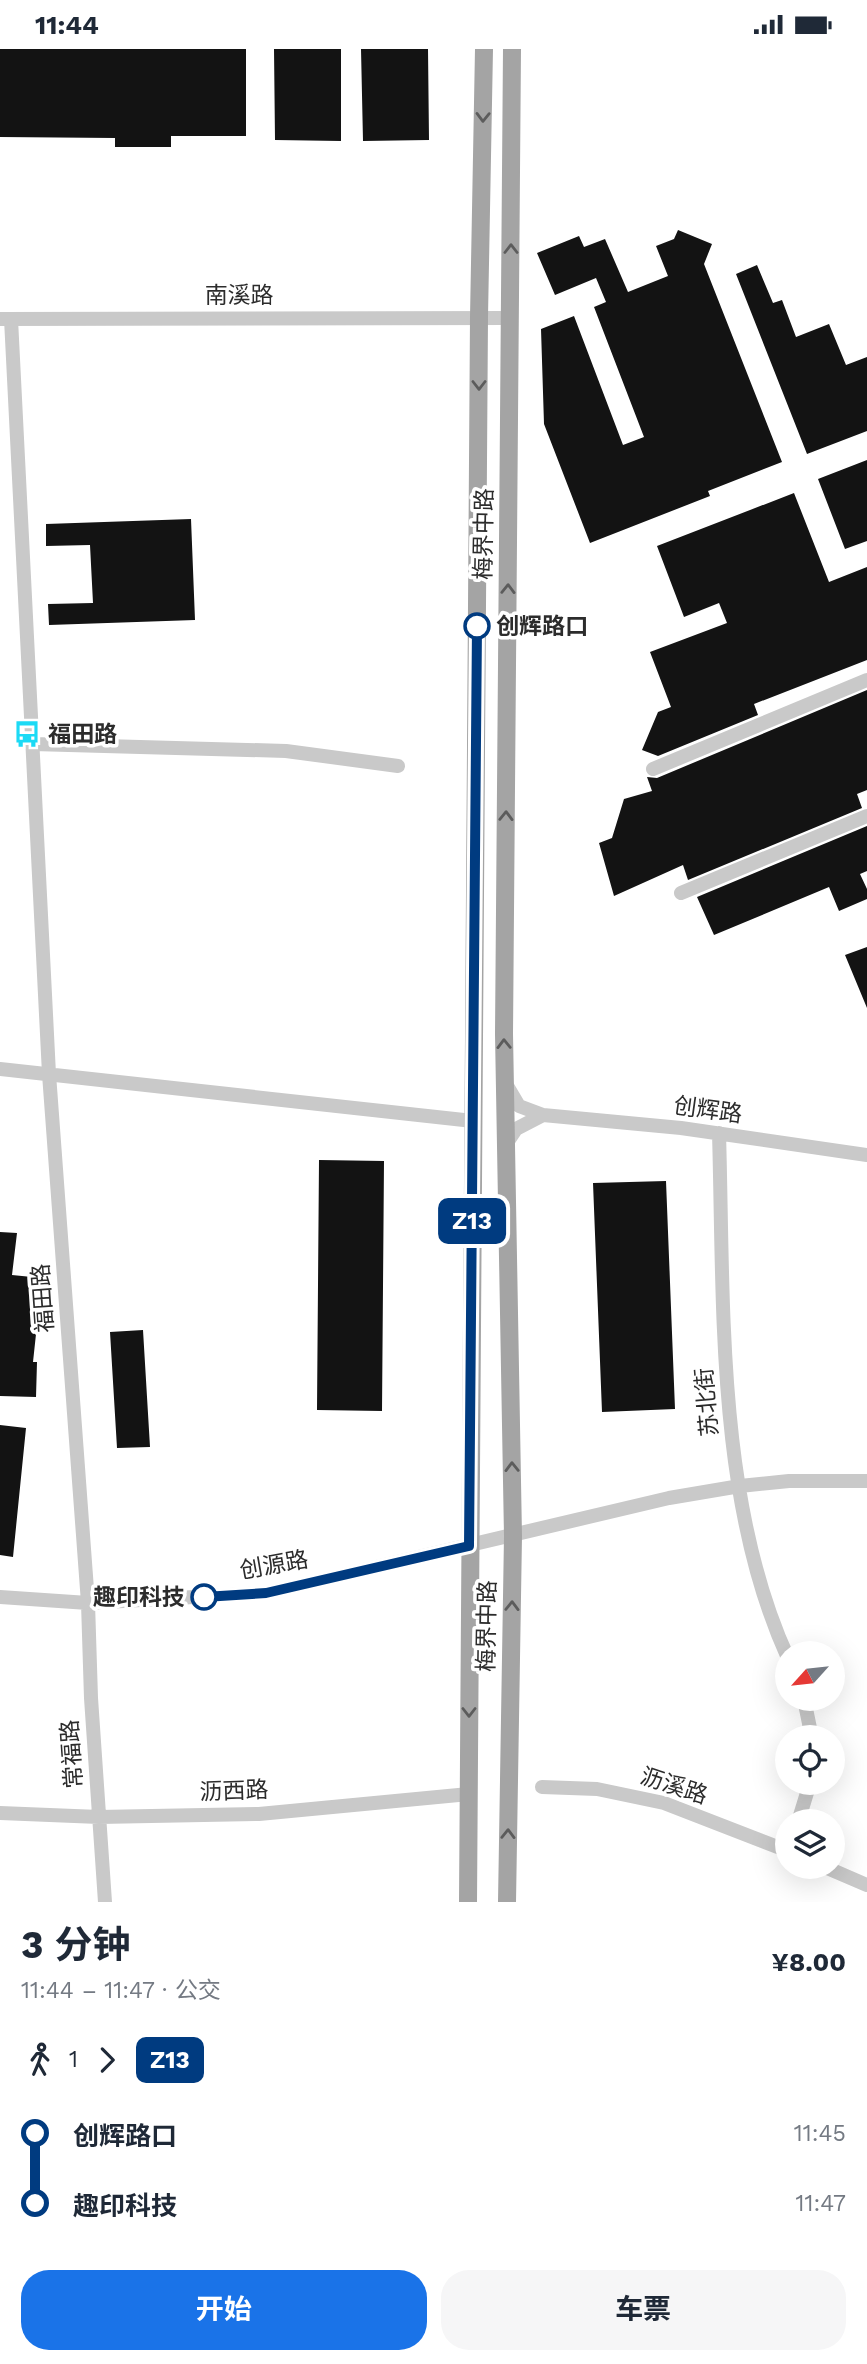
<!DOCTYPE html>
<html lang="zh">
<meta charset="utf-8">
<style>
:root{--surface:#fff;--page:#f6f6f7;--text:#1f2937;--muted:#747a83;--accent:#1a73e8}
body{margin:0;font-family:"Work Sans","Noto Sans SC",sans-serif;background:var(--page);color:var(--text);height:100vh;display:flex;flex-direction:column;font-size:26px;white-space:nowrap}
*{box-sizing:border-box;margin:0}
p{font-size:23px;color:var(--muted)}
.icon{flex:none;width:38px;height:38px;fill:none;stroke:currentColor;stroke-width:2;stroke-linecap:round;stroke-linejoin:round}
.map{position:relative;height:1853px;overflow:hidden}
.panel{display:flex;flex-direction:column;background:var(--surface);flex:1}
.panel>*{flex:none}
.badge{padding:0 14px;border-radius:10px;font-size:24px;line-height:46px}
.needle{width:46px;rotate:243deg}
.controls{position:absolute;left:775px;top:1592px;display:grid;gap:14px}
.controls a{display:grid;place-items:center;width:70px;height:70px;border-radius:50%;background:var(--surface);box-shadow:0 7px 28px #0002;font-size:35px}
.map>.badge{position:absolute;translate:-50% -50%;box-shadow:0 0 0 4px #fff}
.legs{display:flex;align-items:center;gap:10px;height:77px;padding:0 21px;font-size:23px}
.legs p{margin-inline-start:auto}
.head{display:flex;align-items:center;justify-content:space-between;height:119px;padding:0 21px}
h1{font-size:38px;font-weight:700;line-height:52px}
.button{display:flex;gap:14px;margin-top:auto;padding:14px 21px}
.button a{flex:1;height:80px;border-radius:28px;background:var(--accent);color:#fff;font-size:28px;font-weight:700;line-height:80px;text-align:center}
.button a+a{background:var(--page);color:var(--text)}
ul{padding:0 21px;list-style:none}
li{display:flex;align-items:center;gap:24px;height:70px;font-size:26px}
li i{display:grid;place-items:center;width:10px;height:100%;margin:0 9px;background:currentColor}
li i::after{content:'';width:18px;height:18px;margin:-9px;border:5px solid;border-radius:50%;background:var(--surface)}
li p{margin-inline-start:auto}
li:first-child i{background:linear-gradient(#0000 50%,currentColor 0)}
li:last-child i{background:linear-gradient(currentColor 50%,#0000 0)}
.status{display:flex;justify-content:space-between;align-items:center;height:49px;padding:0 35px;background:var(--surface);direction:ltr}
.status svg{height:19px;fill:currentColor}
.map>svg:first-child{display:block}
.building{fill:#131313}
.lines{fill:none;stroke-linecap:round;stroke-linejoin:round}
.minor{stroke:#c9c9c9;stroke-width:14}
.major{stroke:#a4a4a4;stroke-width:18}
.oneway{stroke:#5c5c5c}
.line-1-casing{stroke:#fff;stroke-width:16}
.line-1{stroke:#003b80;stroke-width:10}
.stop-1-dot{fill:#fff;stroke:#003b80;stroke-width:3.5}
.labels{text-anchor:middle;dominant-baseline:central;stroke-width:7;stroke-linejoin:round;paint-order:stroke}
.street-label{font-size:23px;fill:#2c2c2c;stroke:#fff}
.stop-label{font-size:23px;font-weight:bold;fill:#2c2c2c;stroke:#fff;text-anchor:start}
.poi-label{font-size:23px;font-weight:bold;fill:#2c2c2c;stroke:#fff;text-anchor:start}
</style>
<div class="status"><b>11:44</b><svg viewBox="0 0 49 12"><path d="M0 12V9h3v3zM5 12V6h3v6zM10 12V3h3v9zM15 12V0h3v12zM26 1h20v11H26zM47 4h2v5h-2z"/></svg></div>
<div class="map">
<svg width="867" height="1853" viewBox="0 0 867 1853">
<rect width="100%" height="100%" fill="#fff"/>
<path class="building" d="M0 0H246V87H171V98H115V89L0 88Z
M274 0H341V92L275 91Z
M361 0H428L429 91 363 92Z
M678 181 712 195 704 215 782 413 708 442 710 447 590 494 544 375 541 280 574 267 623 396 644 388 594 258 606 253 596 229 555 246 537 204 579 187 584 198 605 190 628 243 668 227 656 197 674 190Z
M757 216 773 254 782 251 796 288 829 275 846 316 867 308V382L807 405 736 225Z
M867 411V492L845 500 818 430Z
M794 444 829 533 867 518V611L754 655 758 666 658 707 642 701 658 663 671 658 650 603 727 574 719 554 684 568 657 497Z
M191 470 195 571 49 576 48 555 93 554 90 496 46 497V475Z
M867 641V741L857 745 862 759 688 831 683 816 614 847 599 794 612 789 624 750 652 742 647 728 657 729Z
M867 777V822L860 825 867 840V850L839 862 829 838 714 886 697 848Z
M867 898V959L845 906Z
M319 1111 384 1112 382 1362 317 1361Z
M666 1132 675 1360 602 1363 593 1134Z
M0 1183 17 1184 12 1226 42 1229 33 1313H37L36 1348 0 1347Z
M143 1281 150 1398 117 1399 110 1283Z
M0 1376 26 1379 13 1508 0 1506Z"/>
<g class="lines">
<path class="minor" d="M0 270 510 269
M11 270 49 1025 88 1554 91 1649 105 1853
M33 695 286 702 398 717
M653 720 867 631
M681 844 867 767
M0 1020 473 1072
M543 1066 681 1079 867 1106
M719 1084C724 1254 716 1452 788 1609
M506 1095 516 1080 543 1066 519 1057 506 1035
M0 1548 88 1554 266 1544 669 1449 740 1437 789 1432H867
M804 1650 812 1689
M542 1738 597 1740 664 1754 788 1802
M0 1764 99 1768 259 1765 469 1745
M798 1773 810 1734
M825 1818 867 1836"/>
<path class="major" d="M468 1853 479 268 484 0
M507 1853 513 1487 504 985 512 0"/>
</g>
<defs><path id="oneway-chevron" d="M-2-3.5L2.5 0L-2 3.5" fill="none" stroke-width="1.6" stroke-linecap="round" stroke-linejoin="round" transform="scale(1.75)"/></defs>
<g class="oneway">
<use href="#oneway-chevron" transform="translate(483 68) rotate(91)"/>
<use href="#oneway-chevron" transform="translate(511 200) rotate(-90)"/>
<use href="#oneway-chevron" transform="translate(479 336) rotate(90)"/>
<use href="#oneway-chevron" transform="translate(508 540) rotate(-89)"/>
<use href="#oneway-chevron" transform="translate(506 767) rotate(-89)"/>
<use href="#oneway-chevron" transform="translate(504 995) rotate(-91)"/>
<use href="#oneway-chevron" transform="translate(512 1418) rotate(-91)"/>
<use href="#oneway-chevron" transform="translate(512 1557) rotate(-89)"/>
<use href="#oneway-chevron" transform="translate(469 1663) rotate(90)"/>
<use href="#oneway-chevron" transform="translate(508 1785) rotate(-89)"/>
</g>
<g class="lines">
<defs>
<path id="line-1" d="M204 1548 266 1544 469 1497 477 577"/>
</defs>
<use href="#line-1" class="line-1-casing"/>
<use href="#line-1" class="line-1"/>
</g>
<defs>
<symbol id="bus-bare" viewBox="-9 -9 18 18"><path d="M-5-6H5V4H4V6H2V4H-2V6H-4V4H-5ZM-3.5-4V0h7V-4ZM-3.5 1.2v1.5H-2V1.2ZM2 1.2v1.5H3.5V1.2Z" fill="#1cdaf5" stroke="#fff" stroke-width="2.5" paint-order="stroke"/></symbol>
</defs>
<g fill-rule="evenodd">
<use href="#bus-bare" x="8" y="666" width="38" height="38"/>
</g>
<g class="stop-1-dot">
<circle cx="477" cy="577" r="12"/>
<circle cx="204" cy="1548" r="12"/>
</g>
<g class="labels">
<g class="street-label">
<text x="239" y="246">南溪路</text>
<text transform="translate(484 485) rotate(-89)">梅界中路</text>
<text transform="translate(708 1061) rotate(8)">创辉路</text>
<text transform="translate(43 1249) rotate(-94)">福田路</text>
<text transform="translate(707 1353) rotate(-95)">苏北街</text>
<text transform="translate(274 1516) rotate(-10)">创源路</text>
<text transform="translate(487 1577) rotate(-89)">梅界中路</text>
<text transform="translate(72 1705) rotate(-94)">常福路</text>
<text transform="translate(674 1737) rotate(18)">沥溪路</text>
<text transform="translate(234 1742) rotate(-2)">沥西路</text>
</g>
<g class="stop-label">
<text x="496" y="577">创辉路口</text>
<text x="185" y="1548" text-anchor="end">趣印科技</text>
</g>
<g class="poi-label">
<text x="48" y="685">福田路</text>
</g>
</g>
</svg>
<div class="controls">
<a><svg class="needle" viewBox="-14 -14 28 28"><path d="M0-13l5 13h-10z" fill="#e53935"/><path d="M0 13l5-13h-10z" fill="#747a83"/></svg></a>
<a><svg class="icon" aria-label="locate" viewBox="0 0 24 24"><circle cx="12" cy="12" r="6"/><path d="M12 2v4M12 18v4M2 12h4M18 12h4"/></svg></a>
<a><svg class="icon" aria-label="layers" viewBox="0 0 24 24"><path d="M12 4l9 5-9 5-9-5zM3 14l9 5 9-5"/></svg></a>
</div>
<b class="badge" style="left:472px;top:1172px;background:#003b80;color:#fff">Z13</b>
</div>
<section class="panel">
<div class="head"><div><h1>3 分钟</h1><p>11:44 – 11:47 · 公交</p></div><b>¥8.00</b></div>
<div class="legs"><svg class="icon" aria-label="walk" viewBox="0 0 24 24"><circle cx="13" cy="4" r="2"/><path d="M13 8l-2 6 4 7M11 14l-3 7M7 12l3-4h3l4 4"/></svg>1<svg class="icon" aria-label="forward" viewBox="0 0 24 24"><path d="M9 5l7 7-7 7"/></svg><b class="badge" style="background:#003b80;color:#fff">Z13</b></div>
<ul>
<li><i style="color:#003b80"></i><b>创辉路口</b><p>11:45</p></li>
<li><i style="color:#003b80"></i><b>趣印科技</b><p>11:47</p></li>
</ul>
<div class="button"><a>开始</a><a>车票</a></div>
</section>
